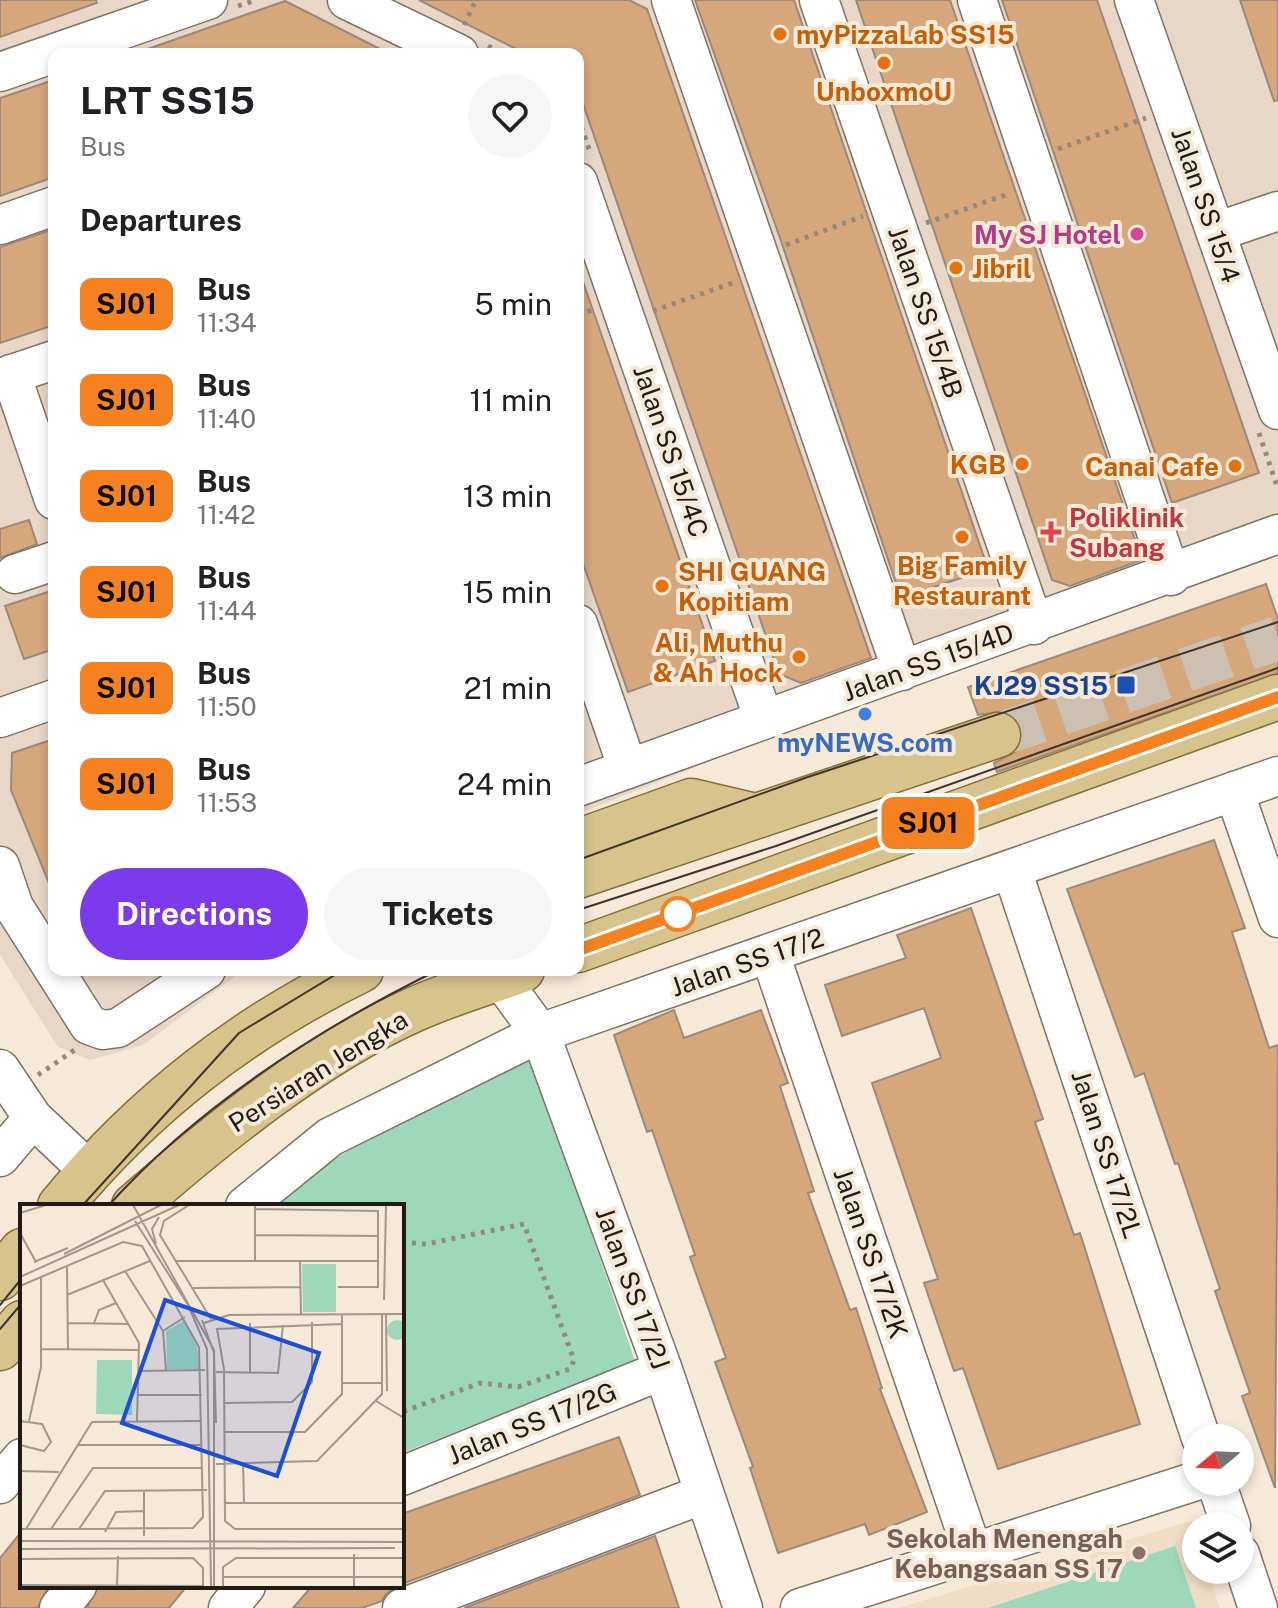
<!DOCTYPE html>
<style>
:root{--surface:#fff;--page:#f6f6f6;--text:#202124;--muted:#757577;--accent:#7c3aed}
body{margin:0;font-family:"Public Sans",sans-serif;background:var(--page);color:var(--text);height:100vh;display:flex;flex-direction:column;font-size:30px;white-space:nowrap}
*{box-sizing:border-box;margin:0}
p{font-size:26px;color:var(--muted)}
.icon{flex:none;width:44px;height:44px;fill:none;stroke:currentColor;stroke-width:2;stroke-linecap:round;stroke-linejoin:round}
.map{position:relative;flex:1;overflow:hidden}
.sheet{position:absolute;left:48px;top:48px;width:536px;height:928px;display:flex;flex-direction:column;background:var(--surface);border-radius:16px;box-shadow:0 4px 12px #0003}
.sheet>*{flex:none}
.badge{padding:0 16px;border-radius:12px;font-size:28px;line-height:52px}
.needle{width:52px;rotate:251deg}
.fabs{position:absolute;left:1182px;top:1424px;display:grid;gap:16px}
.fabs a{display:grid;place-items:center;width:72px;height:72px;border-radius:50%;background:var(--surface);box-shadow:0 4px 12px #0003;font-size:40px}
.map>.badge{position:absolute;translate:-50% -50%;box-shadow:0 0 0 4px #fff}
h2{padding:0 32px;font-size:30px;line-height:72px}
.round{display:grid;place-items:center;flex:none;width:84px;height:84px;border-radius:42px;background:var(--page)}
.headline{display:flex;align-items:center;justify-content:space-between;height:136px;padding:0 32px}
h1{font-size:38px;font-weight:700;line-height:60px}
.action{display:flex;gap:16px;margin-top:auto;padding:16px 32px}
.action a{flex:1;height:92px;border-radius:48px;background:var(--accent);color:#fff;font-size:32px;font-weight:700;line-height:92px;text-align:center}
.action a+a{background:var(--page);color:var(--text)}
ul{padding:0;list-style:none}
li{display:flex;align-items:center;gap:24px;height:96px;padding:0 32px}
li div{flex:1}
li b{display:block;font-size:30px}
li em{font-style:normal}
li .badge{min-width:88px;font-weight:700;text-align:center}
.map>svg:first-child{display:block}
.commercial{fill:#e8d7c6}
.built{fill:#f0ddc5}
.green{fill:#9dd8bb}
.building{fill:#d7a77c;stroke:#9a8a7c;stroke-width:2}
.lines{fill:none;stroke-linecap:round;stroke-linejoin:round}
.major-tunnel{stroke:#ccc0b1;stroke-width:44;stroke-dasharray:44 22;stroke-linecap:butt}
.minor-casing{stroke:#7f7363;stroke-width:41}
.major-casing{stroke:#876e32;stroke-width:47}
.path{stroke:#948b7f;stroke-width:5;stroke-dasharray:4 6;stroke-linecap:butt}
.minor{stroke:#fff;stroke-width:38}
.major{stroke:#d8c38d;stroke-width:44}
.tram{stroke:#3c362f;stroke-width:2}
.line-casing{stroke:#fff;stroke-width:18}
.line{stroke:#f58220;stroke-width:12}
.food-dot{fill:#e8710a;stroke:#f7e9d8;stroke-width:3}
.hotel-dot{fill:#d1479c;stroke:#f7e9d8;stroke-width:3}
.health-dot{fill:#e0444e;stroke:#f7e9d8;stroke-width:3}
.transit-dot{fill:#1a4fb4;stroke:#f7e9d8;stroke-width:3}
.shop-dot{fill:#3f7fe0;stroke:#f7e9d8;stroke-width:3}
.stop-dot{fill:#fff;stroke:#f58220;stroke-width:4}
.education-dot{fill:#8d6e63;stroke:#f7e9d8;stroke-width:3}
.labels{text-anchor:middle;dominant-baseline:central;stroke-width:8;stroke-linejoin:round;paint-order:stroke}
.food-label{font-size:26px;font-weight:bold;fill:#c56008;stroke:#f7e9d8;text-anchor:start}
.street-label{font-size:26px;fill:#201b15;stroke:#f7e9d8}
.hotel-label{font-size:26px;font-weight:bold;fill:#b23c85;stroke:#f7e9d8;text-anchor:end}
.health-label{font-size:26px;font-weight:bold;fill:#be3a42;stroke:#f7e9d8;text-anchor:start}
.transit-label{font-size:26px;font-weight:bold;fill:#164399;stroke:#f7e9d8;text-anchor:end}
.shop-label{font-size:26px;font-weight:bold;fill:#366cbe;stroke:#f7e9d8}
.education-label{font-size:26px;font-weight:bold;fill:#785e54;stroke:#f7e9d8;text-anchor:end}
.inset-road{fill:none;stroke:#a1978a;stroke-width:2}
.view{fill:#1d4ed8;fill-opacity:0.15;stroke:#1d4ed8;stroke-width:4}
.inset-edge{fill:none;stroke:#201b15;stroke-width:4}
</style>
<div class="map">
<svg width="1278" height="1608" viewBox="0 0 1278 1608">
<rect width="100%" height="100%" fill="#f7e9d8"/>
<path class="commercial" d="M0 0H1278V549L908 682 578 814V54H54V970H244L143 1045 90 1060 58 1047 0 955Z"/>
<path class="built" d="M1191 1521 1196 1537V1570H1207L1220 1608H898Z"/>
<path class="green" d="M532 1059 635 1361 402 1453V1206H266C350 1144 435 1099 532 1059Z
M1175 1546 1196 1608H988Z"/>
<path class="building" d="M0 0H96L97 3 0 37Z
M419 0H629L647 9 871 658 801 683 779 674 578 89V54H526Z
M695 0H794L988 569 901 598 780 238Z
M856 0H950L1142 560 1070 586 1052 580Z
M1002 0H1097L1259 473 1172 503Z
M1240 0H1278V100L1274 101Z
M285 1 390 54H146L145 50Z
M54 80V177L0 196V98Z
M54 229V325L0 343V247Z
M581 276 715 661 628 692 578 549Z
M29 520 37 544 0 558V529Z
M1266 584 1278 619V673L997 772 994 763 1017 751 1023 739 1021 726 1015 717 1004 711 978 715 968 687Z
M54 590V649L24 659 5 606Z
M54 739V892L53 893 11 790 12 753Z
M1214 840 1245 928 1232 932 1269 1048 1278 1045 1275 1488 1242 1396 1250 1393 1215 1291 1220 1289 1178 1163 1175 1164 1144 1073 1135 1077 1067 889Z
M971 908 1043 1119 1035 1122 1074 1235 1080 1233 1140 1424 998 1469 963 1368 954 1371 924 1283 938 1279 872 1083 941 1058 924 1008 842 1036 825 985 906 958 897 935Z
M674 1010 684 1038 761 1010 788 1083 780 1086 814 1191 808 1193 850 1310 856 1308 882 1388 880 1389 927 1512 869 1535 865 1524 778 1553 750 1468 753 1467 715 1362 726 1358 690 1257 695 1255 652 1130 647 1132 614 1035Z
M619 1437 640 1495 402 1584V1514Z
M22 1531V1586H49L38 1608H0V1558Z
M655 1536 679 1608H464Z
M98 1586H187L169 1608H87Z
M312 1586H398L386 1594 382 1601 362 1608H293Z"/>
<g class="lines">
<path class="major-tunnel" d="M998 735 1278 638"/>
<defs>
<path id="minor" d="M347 0 459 54
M671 0 902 671
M819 0 1034 625
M977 0 1171 576
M1134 0 1278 410
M0 72 208 0
M578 182 764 720
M0 225 54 206
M1216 232 1278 211
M11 374 54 500
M0 378 54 360
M15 574 54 561
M578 624 628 769
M0 718 54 699
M578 787 1278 534
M1234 791 1278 918
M0 866 14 907 89 1025 103 1030 118 1028 206 970
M1012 870 1201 1438
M770 954 973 1553
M500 978 540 1033 663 1370 743 1608
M0 1069 33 1118 89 1171
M0 1157 33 1118
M245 1206 330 1137 540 1033 1278 776
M402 1476 663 1370
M1216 1482 1231 1526
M0 1484 22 1458
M1240 1554 1258 1608
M59 1608 77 1586
M228 1608 246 1586
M402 1608 704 1494
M800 1608 1196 1481"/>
<path id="major" d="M578 854 591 837 691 801 755 816
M578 876 998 735
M578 950 1278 697
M60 1206C144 1104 242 1028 361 970
M134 1206C214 1136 316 1053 413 1010 448 994 486 983 522 970
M0 1278 22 1251
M0 1348 22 1323"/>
</defs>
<use href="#minor" class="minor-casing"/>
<use href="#major" class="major-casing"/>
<path class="path" d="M238 6 256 0
M464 25 476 0
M488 46 505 54
M578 117 591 155
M1058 149 1146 118
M926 223 1011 193
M786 245 863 216
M653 311 738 281
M578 315 592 310
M1259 433 1278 489
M38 1075 76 1049
M402 1242 426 1244 524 1224 574 1360 570 1369 518 1387 480 1383 402 1412"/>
<use href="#minor" class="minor"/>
<use href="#major" class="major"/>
<path class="tram" d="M578 860 805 778 1278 622
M578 910 776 846 1278 668
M82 1206 239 1033 343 970
M108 1206C199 1105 316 1030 438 970
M0 1305 22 1278
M0 1329 22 1303"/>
</g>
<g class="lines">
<defs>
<path id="line" d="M578 950 1278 697"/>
</defs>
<use href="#line" class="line-casing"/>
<use href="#line" class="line"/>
</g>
<g class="food-dot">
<circle cx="780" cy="34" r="8"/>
<circle cx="884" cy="63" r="8"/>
<circle cx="956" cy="268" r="8"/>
<circle cx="1022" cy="464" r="8"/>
<circle cx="1235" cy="466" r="8"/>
<circle cx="962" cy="537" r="8"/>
<circle cx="662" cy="586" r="8"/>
<circle cx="799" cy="657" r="8"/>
</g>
<circle class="hotel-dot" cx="1137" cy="234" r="8"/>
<path class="health-dot" d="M1047 520h8v8h8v8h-8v8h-8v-8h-8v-8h8z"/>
<rect class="transit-dot" x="1116" y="675" width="20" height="20" rx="4"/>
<circle class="shop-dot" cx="865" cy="714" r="8"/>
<circle class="stop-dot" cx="678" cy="914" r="16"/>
<circle class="education-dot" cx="1139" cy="1553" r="8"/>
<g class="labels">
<g class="food-label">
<text x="796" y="34">myPizzaLab SS15</text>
<text x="884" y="91" text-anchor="middle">UnboxmoU</text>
<text x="972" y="268">Jibril</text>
<text x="1006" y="464" text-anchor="end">KGB</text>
<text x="1219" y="466" text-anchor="end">Canai Cafe</text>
<text x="962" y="565" text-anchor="middle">Big Family<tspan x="962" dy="30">Restaurant</tspan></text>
<text x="678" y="571">SHI GUANG<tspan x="678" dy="30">Kopitiam</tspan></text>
<text x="783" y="642" text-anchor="end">Ali, Muthu<tspan x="783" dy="30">&amp; Ah Hock</tspan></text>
</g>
<g class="street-label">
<text transform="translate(1206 205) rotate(71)">Jalan SS 15/4</text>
<text transform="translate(926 312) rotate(71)">Jalan SS 15/4B</text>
<text transform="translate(671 451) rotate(71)">Jalan SS 15/4C</text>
<text transform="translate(928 662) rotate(-20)">Jalan SS 15/4D</text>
<text transform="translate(747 962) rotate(-19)">Jalan SS 17/2</text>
<text transform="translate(318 1071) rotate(-32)">Persiaran Jengka</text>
<text transform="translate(1107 1154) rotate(72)">Jalan SS 17/2L</text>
<text transform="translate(871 1253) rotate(71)">Jalan SS 17/2K</text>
<text transform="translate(633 1288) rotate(70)">Jalan SS 17/2J</text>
<text transform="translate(532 1423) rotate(-22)">Jalan SS 17/2G</text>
</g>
<g class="hotel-label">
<text x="1121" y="234">My SJ Hotel</text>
</g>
<g class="health-label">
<text x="1069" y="517">Poliklinik<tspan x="1069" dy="30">Subang</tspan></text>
</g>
<g class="transit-label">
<text x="1108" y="685">KJ29 SS15</text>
</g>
<g class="shop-label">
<text x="865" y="742">myNEWS.com</text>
</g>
<g class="education-label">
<text x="1123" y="1538">Sekolah Menengah<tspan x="1123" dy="30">Kebangsaan SS 17</tspan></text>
</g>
</g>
<g transform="translate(20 1204)">
<rect width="384" height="384" fill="#f7e9d8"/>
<path d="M282 60H316V108H283ZM367 126a10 10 0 1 1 20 0a10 10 0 1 1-20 0ZM165 116 177 142 180 165H147L146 127ZM77 156H112V211L76 210Z" fill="#9dd8bb"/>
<path class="inset-road" d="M113 1 194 146V383M169 1 144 17 140 31 191 115M235 5 358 7V83H318M0 9 26 1M115 17 168 101 187 145 191 383M0 29 16 58M235 31 359 32M136 40 132 25 139 13M44 50 141 1M156 57H359M235 57V1M280 57 281 111M14 58 48 44M47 63 48 146M105 67 143 127 146 167M0 73 159 1M83 76 119 139 117 217M0 82 103 38 122 42 179 143 183 313 173 324 0 325M173 84 281 83M47 91 130 57M364 96 366 1M366 110 367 187M182 116 194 149 196 219M48 119 108 120M74 119 79 106 96 99M184 119 209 111 384 110M230 119V168M322 120 197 125 204 165 205 317 215 325H384M143 127 165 113M21 145 119 146M118 167 185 166M196 168 258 169 263 121M322 179H363M118 191H182M356 197 384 214M205 199 272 198 292 178V118M0 217 22 220 31 238 24 247 0 241M9 217 21 163V74M205 228H285L322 190V111M57 241H182M223 258 224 299M196 260 297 257 362 190V110M0 267 39 268M124 287V332M205 299H384M6 325 72 218 182 217M31 325 73 264H182M59 325 85 287 187 286M85 328 96 308 124 307M0 337 384 338M0 345 375 344M0 355 173 354 183 364V383M203 373H384M0 381 183 382M97 382 98 352M203 383V363L216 354H384M334 383V350"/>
<path class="view" d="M145 96 299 149 257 272 102 219Z"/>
<rect width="384" height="384" class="inset-edge"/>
</g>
</svg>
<div class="fabs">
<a><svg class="needle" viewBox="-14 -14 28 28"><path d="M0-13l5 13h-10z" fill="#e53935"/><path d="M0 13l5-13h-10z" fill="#757577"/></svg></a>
<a><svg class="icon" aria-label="layers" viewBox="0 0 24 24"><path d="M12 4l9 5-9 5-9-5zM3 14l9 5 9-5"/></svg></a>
</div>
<b class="badge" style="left:928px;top:823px;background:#f58220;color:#111">SJ01</b>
<section class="sheet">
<div class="headline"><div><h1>LRT SS15</h1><p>Bus</p></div><a class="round"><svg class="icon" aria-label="heart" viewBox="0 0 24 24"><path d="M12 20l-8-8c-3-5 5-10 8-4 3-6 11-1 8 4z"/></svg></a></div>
<h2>Departures</h2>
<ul>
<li><span class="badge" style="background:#f58220;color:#111">SJ01</span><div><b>Bus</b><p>11:34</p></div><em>5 min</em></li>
<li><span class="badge" style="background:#f58220;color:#111">SJ01</span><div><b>Bus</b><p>11:40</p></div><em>11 min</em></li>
<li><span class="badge" style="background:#f58220;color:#111">SJ01</span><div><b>Bus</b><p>11:42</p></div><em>13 min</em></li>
<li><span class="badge" style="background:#f58220;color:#111">SJ01</span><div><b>Bus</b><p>11:44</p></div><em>15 min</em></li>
<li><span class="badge" style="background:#f58220;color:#111">SJ01</span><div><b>Bus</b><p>11:50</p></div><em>21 min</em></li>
<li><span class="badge" style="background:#f58220;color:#111">SJ01</span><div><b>Bus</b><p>11:53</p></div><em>24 min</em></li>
</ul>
<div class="action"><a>Directions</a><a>Tickets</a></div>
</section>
</div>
